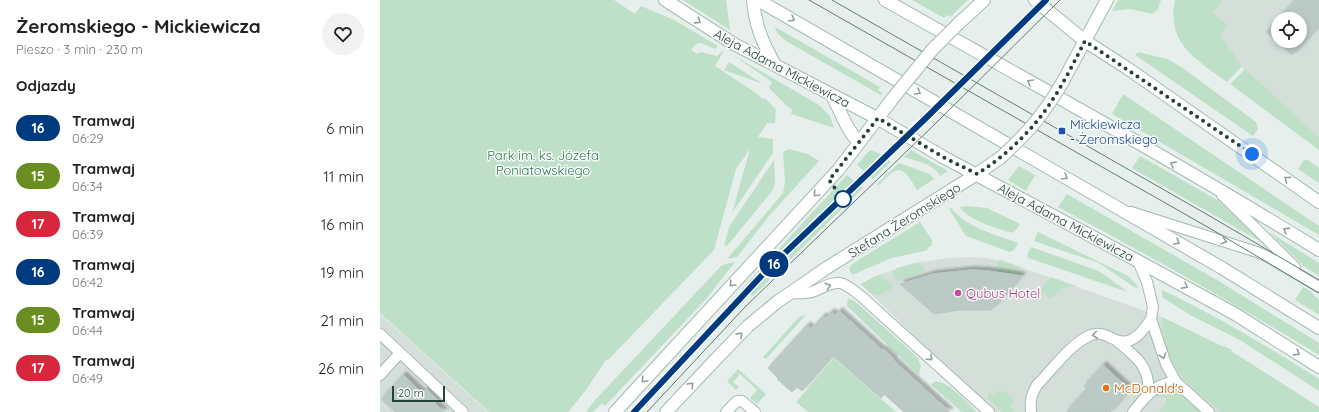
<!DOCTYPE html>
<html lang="pl">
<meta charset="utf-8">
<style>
:root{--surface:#fff;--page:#f2f2f2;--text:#222;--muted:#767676}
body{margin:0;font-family:Quicksand,sans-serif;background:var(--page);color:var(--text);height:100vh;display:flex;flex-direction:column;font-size:15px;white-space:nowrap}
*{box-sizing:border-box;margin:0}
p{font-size:13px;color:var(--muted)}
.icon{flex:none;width:22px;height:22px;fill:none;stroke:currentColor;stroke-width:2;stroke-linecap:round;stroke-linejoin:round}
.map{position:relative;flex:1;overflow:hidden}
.sheet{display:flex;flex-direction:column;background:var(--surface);width:380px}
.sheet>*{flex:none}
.badge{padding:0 8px;border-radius:13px;font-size:14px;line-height:26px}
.buttons{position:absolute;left:891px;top:12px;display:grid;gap:8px}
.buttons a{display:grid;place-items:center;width:36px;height:36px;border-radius:50%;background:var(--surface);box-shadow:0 2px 6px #0003;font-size:20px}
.scale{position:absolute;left:12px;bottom:10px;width:53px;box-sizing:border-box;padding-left:4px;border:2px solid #24423a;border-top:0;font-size:11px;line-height:14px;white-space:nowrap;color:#24423a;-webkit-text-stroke:3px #f7fbf9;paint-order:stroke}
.you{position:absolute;width:20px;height:20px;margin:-10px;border:3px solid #fff;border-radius:50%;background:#1a73e8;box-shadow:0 0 0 6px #1a73e833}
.map>.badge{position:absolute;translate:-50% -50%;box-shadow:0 0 0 2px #fff}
h2{padding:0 16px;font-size:15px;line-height:36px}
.round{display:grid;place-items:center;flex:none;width:42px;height:42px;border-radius:21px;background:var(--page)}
.head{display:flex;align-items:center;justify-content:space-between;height:68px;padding:0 16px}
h1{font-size:19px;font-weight:800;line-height:30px}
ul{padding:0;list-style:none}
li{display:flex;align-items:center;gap:12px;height:48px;padding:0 16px}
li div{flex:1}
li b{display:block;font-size:15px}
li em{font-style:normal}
li .badge{min-width:44px;font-weight:700;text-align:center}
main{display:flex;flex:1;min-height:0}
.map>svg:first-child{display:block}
.built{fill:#d4dfda;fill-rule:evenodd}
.green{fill:#bfe0c8}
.building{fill:#bbcac4;stroke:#b8c9c2;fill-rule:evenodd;filter:url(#shadow)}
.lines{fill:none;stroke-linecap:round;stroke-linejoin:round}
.lane-casing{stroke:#a8b8b2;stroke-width:12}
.secondary-casing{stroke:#a4bbb3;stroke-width:14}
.lane{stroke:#fff;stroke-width:10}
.secondary{stroke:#fff;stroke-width:12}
.tram{stroke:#5f7d75;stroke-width:1}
.secondary-bridge-casing{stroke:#a4bbb3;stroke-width:14;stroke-linecap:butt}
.secondary-bridge{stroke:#fff;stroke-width:12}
.oneway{stroke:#92a09c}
.line-casing{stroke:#fff;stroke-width:9}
.line{stroke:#003b80;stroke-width:6}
.walk{stroke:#24423a;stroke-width:4;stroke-dasharray:0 7.2}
.transit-dot{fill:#1a4fb4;stroke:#f7fbf9;stroke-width:1.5}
.stop-dot{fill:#fff;stroke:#003b80;stroke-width:2}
.hotel-dot{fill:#d1479c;stroke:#f7fbf9;stroke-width:1.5}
.food-dot{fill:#e8710a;stroke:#f7fbf9;stroke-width:1.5}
.labels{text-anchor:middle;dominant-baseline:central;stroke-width:3;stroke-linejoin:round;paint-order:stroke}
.street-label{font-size:13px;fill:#24423a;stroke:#f7fbf9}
.transit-label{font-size:13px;fill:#164399;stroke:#f7fbf9;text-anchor:start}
.park-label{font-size:13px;fill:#2d7a4b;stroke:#f7fbf9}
.hotel-label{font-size:13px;fill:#b23c85;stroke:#f7fbf9;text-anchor:start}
.food-label{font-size:13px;fill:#c56008;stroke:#f7fbf9;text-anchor:start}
</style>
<main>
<section class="sheet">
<div class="head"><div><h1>Żeromskiego - Mickiewicza</h1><p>Pieszo · 3 min · 230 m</p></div><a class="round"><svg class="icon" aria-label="heart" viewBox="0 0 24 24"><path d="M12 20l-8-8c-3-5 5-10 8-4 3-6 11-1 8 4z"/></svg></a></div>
<h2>Odjazdy</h2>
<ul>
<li><span class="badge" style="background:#003b80;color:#fff">16</span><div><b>Tramwaj</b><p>06:29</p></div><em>6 min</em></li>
<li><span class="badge" style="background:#6b8e23;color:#fff">15</span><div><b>Tramwaj</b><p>06:34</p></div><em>11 min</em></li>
<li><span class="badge" style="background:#d7263d;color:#fff">17</span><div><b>Tramwaj</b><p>06:39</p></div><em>16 min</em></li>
<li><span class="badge" style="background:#003b80;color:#fff">16</span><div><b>Tramwaj</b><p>06:42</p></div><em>19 min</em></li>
<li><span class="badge" style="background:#6b8e23;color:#fff">15</span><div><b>Tramwaj</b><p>06:44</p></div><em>21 min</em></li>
<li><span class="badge" style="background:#d7263d;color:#fff">17</span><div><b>Tramwaj</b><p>06:49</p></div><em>26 min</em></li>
</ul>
</section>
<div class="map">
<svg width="939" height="412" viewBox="0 0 939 412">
<defs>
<filter id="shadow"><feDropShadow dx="3.5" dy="-3.5" stdDeviation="1" flood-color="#0004"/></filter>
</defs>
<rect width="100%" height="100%" fill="#e6efeb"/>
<path class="built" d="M795 0H939V137L855 61ZM898 19H920V41H898Z
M591 257 606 258 623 261 782 317 786 342 795 366 876 412H613L481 284 496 276 533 263 570 258Z
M0 314 108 412H0Z"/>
<path class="green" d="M0 0H234L255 14 261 6 294 20 338 46 335 49 321 43 316 44 311 50 317 54 321 52 337 56 344 50 335 66 376 93 383 100 384 98 389 102 396 110 395 123H387L378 137 393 139V153L352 213 370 149 356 169 334 250 229 359 226 360 206 390 188 412H109L0 313Z
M303 0H346L350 30Z
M532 0H588L570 17 567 15 564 18Z
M738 0H781L778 9 772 14 750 9 732 11Z
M795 0H840L841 2 833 13 848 26 840 35 857 59 856 60 862 66 847 82C816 59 786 44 795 0Z
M395 27 500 87 498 90 503 93 501 95 411 44C405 40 396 35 395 27Z
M758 52 787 59 800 66 876 122 878 129 873 136 755 55Z
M353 55 439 105 450 116 454 128 411 114 412 109 407 106 389 88 392 82Z
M349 62 383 84 344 70Z
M865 69 939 137V150L850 84Z
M743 94 939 226V235L732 114Z
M409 149 428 154 439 161 389 216 357 257 347 259 403 193 405 182 403 152Z
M490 150 504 155 511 162 493 179 477 165Z
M531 150 568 171 560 176C554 164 536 161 524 157Z
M760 156 839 201 883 243 752 168Z
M394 160 395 183 393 190 347 246 344 245 349 227Z
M924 160H928L939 168V183L918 169Z
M519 163 550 174 554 179 537 190C521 163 519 165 498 186L497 184Z
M639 166 655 175 646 191 628 180Z
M467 175 476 182 411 244 365 290H361Z
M479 185 483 188 373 296 368 294Z
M687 194 837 280 939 343V355C854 303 766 254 678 207Z
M586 206 607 208 640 224C637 229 635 234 628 232 611 226 591 221 579 207Z
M571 208C588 228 614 234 638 243L634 250 630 252 586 236 569 209Z
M540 222 552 240V245L547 248 548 250 512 258 472 275 469 269 472 264Z
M658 232 748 276 756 284 758 288 754 287 719 263 654 241Z
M889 232 939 263V276L925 267Z
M651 247 719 271 748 292 648 258 647 254Z
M620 260 640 267 642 276 616 272 617 264Z
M355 262 327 298 225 406 222 403 213 412H206L216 399 342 265Z
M537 263 543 266 545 271 518 281 515 279 513 272 517 268Z
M500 275 514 287C496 297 497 300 481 284L496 276Z
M671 277 696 286 681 289 670 299 660 289Z
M923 287 930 291 939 300V315L915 300Z
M782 290C833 314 880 342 928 372L939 379V391L860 340 810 315 782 297Z
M468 298 476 302 537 357 541 366 539 375 467 306Z
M426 315 386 359 383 357 419 317Z
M782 317 844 347V346L852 350 851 351 939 407V412H841C829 402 816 392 806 381 791 366 781 338 782 317Z
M454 358 516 412H428L416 402Z
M358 369 386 394 377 404 370 398 377 390 360 374 353 382 359 387 356 390 347 381Z
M554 382C567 379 588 403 597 412H582L551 385Z
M788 388 797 389 820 412H779L786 404V397L774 396Z
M623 390 634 400 630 406 636 412H622L608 399V396L609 392 614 397 619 391 621 393Z"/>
<path class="building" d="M915 0H939V26L912 55 886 32ZM898 19H920V41H898Z
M591 270 608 271 642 276 611 310H580L554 314 520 284 553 274Z
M459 311 502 350 503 349 514 359 513 360 570 412H524L504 394 501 398 453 356 422 391 417 387 412 392 397 379 398 378 388 368 427 325 431 329 443 316 445 318 451 312 455 315Z
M723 365 750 390 730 412H686L707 389 704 386Z
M23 375 42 393 46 389 58 400 55 403 64 412H15L1 399Z"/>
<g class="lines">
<defs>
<path id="lane" d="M842 195 915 267
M751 212 877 252 888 257 939 287
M758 261 767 282 773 307 771 319 786 364 796 382 829 412
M410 293C418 293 425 294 432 292 442 289 449 282 460 283 467 284 475 292 482 297L609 412
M0 334 83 412
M738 342C757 357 771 368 768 395
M0 375 20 353
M346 412 357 401H362L375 412
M651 412C650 401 651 395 657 385 672 370 691 343 711 335 729 328 737 352 757 336 762 332 767 325 771 319
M753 412C765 398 775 382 796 382"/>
<path id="secondary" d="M285 0 354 44 497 118 563 157 758 261 855 314 939 367
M373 0C375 26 383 43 395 65
M378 0 842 268 939 328
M505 0C650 82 797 162 939 250
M655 0 705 41 747 68 939 202
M578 24 604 0
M682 83 727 0
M451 94C461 110 465 129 479 142
M235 412 459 169 513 98
M286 412 337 358 368 326 397 302 448 267 597 174 620 158"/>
</defs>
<use href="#lane" class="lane-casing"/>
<use href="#secondary" class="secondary-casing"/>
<use href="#lane" class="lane"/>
<use href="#secondary" class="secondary"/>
<path class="tram" d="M429 0 831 229 939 293
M452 0 828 215 939 280
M254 412 384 273 483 179 666 0
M267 412 365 307 556 123 680 0"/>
<defs>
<path id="secondary-bridge" d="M513 98 552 50 578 24
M620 158C647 134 664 114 682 83"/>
</defs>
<use href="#secondary-bridge" class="secondary-bridge-casing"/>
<use href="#secondary-bridge" class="secondary-bridge"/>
</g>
<defs><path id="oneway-chevron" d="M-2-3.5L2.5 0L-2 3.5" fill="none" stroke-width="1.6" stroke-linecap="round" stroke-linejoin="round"/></defs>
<g class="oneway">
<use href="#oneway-chevron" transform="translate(412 19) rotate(30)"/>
<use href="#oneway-chevron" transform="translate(318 21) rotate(33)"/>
<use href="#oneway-chevron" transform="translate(650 82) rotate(-150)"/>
<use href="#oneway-chevron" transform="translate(538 92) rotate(30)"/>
<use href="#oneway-chevron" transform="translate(793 164) rotate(-150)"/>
<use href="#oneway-chevron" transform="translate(685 177) rotate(30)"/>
<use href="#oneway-chevron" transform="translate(907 179) rotate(-144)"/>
<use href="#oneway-chevron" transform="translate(436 194) rotate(133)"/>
<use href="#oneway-chevron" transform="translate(906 230) rotate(-148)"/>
<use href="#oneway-chevron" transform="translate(844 241) rotate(18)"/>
<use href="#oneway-chevron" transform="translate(797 242) rotate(30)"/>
<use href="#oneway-chevron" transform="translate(352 284) rotate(133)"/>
<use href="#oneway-chevron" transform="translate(448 286) rotate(-17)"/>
<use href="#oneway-chevron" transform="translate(805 286) rotate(29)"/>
<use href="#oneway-chevron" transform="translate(360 335) rotate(-44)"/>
<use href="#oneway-chevron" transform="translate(715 335) rotate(173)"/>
<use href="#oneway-chevron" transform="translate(917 353) rotate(32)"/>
<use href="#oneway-chevron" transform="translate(783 356) rotate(71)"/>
<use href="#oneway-chevron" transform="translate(550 358) rotate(42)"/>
<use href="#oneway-chevron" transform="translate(264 380) rotate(133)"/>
<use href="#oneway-chevron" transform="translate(311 385) rotate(-47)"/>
</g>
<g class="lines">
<defs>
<path id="line" d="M254 412 384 273 546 118 666 0"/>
</defs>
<use href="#line" class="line-casing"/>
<use href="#line" class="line"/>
<path class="walk" d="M463 199 449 180 458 169 498 118 563 157 597 174C625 156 650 133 669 105 683 85 694 62 705 41L872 154"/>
</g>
<rect class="transit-dot" x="678" y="127" width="8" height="8" rx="2"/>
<circle class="stop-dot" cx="463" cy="199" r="8"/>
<circle class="hotel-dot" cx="578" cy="293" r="4"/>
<circle class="food-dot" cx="726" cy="388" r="4"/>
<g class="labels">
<g class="street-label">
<text transform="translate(402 68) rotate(28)">Aleja Adama Mickiewicza</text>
<text transform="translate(524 220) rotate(-32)">Stefana Żeromskiego</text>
<text transform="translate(686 222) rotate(28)">Aleja Adama Mickiewicza</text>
</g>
<g class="transit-label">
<text x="690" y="124">Mickiewicza<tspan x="690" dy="15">- Żeromskiego</tspan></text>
</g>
<g class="park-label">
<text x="163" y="155">Park im. ks. Józefa<tspan x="163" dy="15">Poniatowskiego</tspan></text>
</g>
<g class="hotel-label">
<text x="586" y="293">Qubus Hotel</text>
</g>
<g class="food-label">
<text x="734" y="388">McDonald's</text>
</g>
</g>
</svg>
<div class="buttons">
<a><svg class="icon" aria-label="locate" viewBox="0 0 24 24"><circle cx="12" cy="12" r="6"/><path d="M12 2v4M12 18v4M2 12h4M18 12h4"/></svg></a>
</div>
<div class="scale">20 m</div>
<div class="you" style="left:872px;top:154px"></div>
<b class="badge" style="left:394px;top:264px;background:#003b80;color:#fff">16</b>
</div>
</main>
